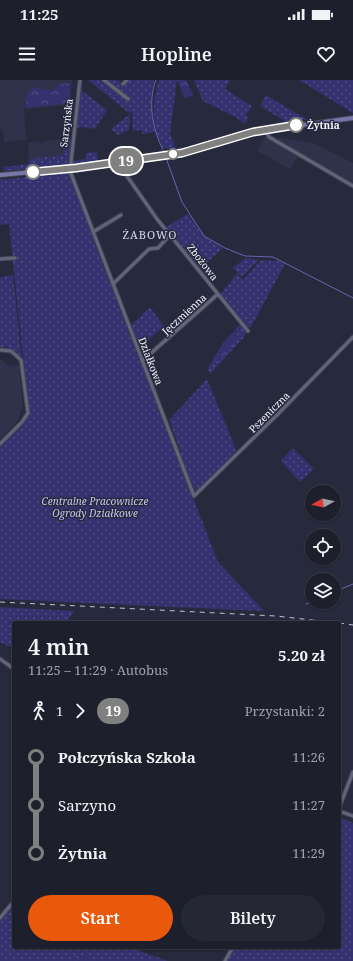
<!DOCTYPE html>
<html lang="pl">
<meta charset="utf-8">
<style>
:root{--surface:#1d1f2d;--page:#252735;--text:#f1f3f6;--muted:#a0a2aa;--line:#3b3d49;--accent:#ea580c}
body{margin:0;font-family:"Noto Serif",serif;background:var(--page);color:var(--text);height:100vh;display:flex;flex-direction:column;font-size:15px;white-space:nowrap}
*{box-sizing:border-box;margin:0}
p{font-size:13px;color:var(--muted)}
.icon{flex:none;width:22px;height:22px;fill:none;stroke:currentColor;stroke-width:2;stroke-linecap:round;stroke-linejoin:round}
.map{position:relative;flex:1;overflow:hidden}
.sheet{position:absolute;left:12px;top:541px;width:329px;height:328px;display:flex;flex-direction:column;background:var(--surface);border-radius:4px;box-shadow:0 1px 3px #0004,0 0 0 1px var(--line)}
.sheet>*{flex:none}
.badge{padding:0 8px;border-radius:13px;font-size:14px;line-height:26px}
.needle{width:26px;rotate:262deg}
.buttons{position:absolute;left:305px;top:405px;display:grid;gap:8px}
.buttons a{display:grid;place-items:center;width:36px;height:36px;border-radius:50%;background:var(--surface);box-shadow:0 1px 3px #0004,0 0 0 1px var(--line);font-size:20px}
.map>.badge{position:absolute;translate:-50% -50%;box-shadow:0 0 0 2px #fff}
.legs{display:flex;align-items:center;gap:6px;height:44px;padding:0 16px;font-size:13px}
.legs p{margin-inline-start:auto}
.head{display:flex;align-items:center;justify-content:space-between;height:68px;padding:0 16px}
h1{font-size:22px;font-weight:600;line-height:30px}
.primary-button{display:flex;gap:8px;margin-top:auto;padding:8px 16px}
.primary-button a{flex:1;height:46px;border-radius:24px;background:var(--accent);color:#fff;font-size:16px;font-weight:600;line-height:46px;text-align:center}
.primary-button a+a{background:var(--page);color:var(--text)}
ul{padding:0 16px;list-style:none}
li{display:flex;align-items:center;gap:14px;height:48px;font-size:15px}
li i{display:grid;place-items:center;width:6px;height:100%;margin:0 5px;background:currentColor}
li i::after{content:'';width:10px;height:10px;margin:-5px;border:3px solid;border-radius:50%;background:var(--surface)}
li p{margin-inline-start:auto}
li:first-child i{background:linear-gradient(#0000 50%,currentColor 0)}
li:last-child i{background:linear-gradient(currentColor 50%,#0000 0)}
.status{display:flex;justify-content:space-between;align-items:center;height:28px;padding:0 20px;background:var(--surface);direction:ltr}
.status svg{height:11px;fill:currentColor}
header{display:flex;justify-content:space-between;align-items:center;height:52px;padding:0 16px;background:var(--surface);font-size:18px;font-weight:600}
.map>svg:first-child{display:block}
.built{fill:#30314a}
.grass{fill:url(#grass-dots)}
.forest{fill:url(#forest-crowns)}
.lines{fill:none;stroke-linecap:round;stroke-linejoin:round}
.stream{stroke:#6466b3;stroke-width:1}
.minor-casing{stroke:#424353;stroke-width:5}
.major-casing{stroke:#424353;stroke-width:6}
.minor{stroke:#62647a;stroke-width:3}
.major{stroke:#7477a8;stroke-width:4}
.rail{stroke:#c2c4d1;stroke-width:1;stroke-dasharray:5 5;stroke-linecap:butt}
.line-1-casing{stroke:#fff;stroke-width:9}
.line-1{stroke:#808080;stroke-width:6}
.stop-1-dot{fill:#fff;stroke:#808080;stroke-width:2}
.labels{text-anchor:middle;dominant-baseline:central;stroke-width:3;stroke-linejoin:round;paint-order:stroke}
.street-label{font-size:10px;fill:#f3f4ff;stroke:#27293c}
.stop-label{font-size:10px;font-weight:bold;fill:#f3f4ff;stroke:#27293c;text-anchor:start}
.park-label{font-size:10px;font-style:italic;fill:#c4c8f2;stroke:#27293c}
.neighbourhood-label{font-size:11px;letter-spacing:1px;fill:#d5d8f1;stroke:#27293c}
</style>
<div class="status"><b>11:25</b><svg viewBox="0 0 49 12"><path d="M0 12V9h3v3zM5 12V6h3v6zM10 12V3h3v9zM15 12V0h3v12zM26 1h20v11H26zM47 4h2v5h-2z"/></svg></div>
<header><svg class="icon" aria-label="menu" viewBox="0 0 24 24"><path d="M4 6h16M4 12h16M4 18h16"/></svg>Hopline<svg class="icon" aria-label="heart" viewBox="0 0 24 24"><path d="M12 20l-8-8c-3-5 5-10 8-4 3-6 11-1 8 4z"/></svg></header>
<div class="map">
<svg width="353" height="881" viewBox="0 0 353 881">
<defs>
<pattern id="grass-dots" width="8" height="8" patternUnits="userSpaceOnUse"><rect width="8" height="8" fill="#33326f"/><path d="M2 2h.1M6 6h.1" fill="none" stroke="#515085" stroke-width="1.8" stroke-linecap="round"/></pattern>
<pattern id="forest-crowns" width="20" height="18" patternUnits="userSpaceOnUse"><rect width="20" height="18" fill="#33326f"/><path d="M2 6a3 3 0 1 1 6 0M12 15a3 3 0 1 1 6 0" fill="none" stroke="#515085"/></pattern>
</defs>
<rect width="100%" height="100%" fill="#27293c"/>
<path class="built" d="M0 0H72L70 25 25 29 24 26 26 60 4 62 3 49H0Z
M265 56 298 77 290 89 257 71Z
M279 57 316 64 353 83V104L278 61Z
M65 59 64 76 29 79 28 63 39 61 41 63 45 61Z
M0 279 9 286H14L15 284 19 287 23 326 18 340 0 360Z"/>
<path class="grass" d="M88 0H118L124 5 128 0H154L151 24 155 52 142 54V50L133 51 132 31 129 33Z
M159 0H177L170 53 176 69 163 68C152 48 151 21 159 0Z
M194 0H230L225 9 252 26 246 35 248 37 246 44 235 37 203 21Z
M299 0H353V33Z
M80 9 107 30 95 49 81 47 75 49Z
M266 15 308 40H298L288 43 260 26Z
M130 34 129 50 118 55 111 49Z
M70 58 71 59 68 86 4 91 3 87 29 84V79L64 75 65 59Z
M97 72 98 82 73 85 71 81 86 79V73Z
M67 92 70 94 99 175 218 482 264 531 0 519V365L29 334 9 144 0 145V99H6L7 101 8 99Z
M188 134 203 156 223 168 200 189 166 147Z
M245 178 259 180 242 197 233 188Z
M261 180 278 181 285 184 251 247 248 248 221 214 237 193 243 200Z
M13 195 22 280C16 271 12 267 0 267V197Z
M150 227 164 246 139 268 130 246Z
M240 245 246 252 244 257 210 294 208 288 223 263Z
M207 299 237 372 196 412 180 375 181 373 169 340Z
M293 368 314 389 300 402 281 381 282 379Z
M0 527 75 531 65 543H14V566H7L0 562Z
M339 737 353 743V881H226L234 867H339Z
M14 823V867H140L139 871 168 881H99L77 874 72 881H0V840Z"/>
<path class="forest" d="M177 0H186L193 15 185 19Z
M71 3 69 23 26 28 27 14 34 7 53 11 59 4Z
M238 247C239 261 227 276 216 283L215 279 223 263Z
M77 874 99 881H72Z"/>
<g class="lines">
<path class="stream" d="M156 0C147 23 153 51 164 72
M166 78 182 122 204 156 225 168 245 176 273 177 353 218
M334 512 353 504
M306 524 312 522"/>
<defs>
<path id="minor" d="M80 0 70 91 194 416 278 334 353 257
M104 0 128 19
M123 4 127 0
M265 49 269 57 353 106
M120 82 122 89 157 139 248 251
M93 152 121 135
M0 179 15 178
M113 204 149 169 158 168 170 155
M0 270 11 271 21 280 28 333 22 342 0 364
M142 281 218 214
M0 579 14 589
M339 728 353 692
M339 731 353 736
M0 838 14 821
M225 881 233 867"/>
<path id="major" d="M0 95 66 89 176 74 259 51 353 38"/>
</defs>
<use href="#minor" class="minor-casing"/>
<use href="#major" class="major-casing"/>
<use href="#minor" class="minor"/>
<use href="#major" class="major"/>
<path class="rail" d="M0 522 276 536 338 543
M339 543 353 545"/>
</g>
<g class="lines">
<defs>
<path id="line-1" d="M33 92 76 88 182 73 253 52 296 45"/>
</defs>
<use href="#line-1" class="line-1-casing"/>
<use href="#line-1" class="line-1"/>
</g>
<g class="stop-1-dot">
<circle cx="296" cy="45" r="7"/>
<circle cx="173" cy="74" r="5"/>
<circle cx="33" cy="92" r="7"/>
</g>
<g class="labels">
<g class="street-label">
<text transform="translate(66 43) rotate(-83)">Sarzyńska</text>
<text transform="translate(203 182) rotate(52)">Zbożowa</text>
<text transform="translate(184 234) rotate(-42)">Jęczmienna</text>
<text transform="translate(151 281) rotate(69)">Działkowa</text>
<text transform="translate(269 332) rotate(-45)">Pszeniczna</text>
</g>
<g class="stop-label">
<text x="307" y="45">Żytnia</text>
</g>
<g class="park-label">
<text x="95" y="421">Centralne Pracownicze<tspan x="95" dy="12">Ogrody Działkowe</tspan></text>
</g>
<g class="neighbourhood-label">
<text x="150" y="154">ŻABOWO</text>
</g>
</g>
</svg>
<div class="buttons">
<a><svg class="needle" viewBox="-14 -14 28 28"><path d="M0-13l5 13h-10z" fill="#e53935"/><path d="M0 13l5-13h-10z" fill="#a0a2aa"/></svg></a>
<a><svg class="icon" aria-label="locate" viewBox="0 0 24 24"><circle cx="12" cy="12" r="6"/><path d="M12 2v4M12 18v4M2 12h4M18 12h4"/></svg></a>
<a><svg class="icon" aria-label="layers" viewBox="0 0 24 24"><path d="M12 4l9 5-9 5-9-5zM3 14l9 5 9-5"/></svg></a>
</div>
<b class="badge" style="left:126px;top:81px;background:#808080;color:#fff">19</b>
<section class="sheet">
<div class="head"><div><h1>4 min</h1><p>11:25 – 11:29 · Autobus</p></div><b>5.20 zł</b></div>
<div class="legs"><svg class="icon" aria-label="walk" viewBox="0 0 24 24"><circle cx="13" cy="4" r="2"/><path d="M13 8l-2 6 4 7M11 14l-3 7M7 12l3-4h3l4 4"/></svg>1<svg class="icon" aria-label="forward" viewBox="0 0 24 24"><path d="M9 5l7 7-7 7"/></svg><b class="badge" style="background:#808080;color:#fff">19</b><p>Przystanki: 2</p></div>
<ul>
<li><i style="color:#808080"></i><b>Połczyńska Szkoła</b><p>11:26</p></li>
<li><i style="color:#808080"></i><span>Sarzyno</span><p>11:27</p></li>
<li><i style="color:#808080"></i><b>Żytnia</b><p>11:29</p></li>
</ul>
<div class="primary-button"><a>Start</a><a>Bilety</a></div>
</section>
</div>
